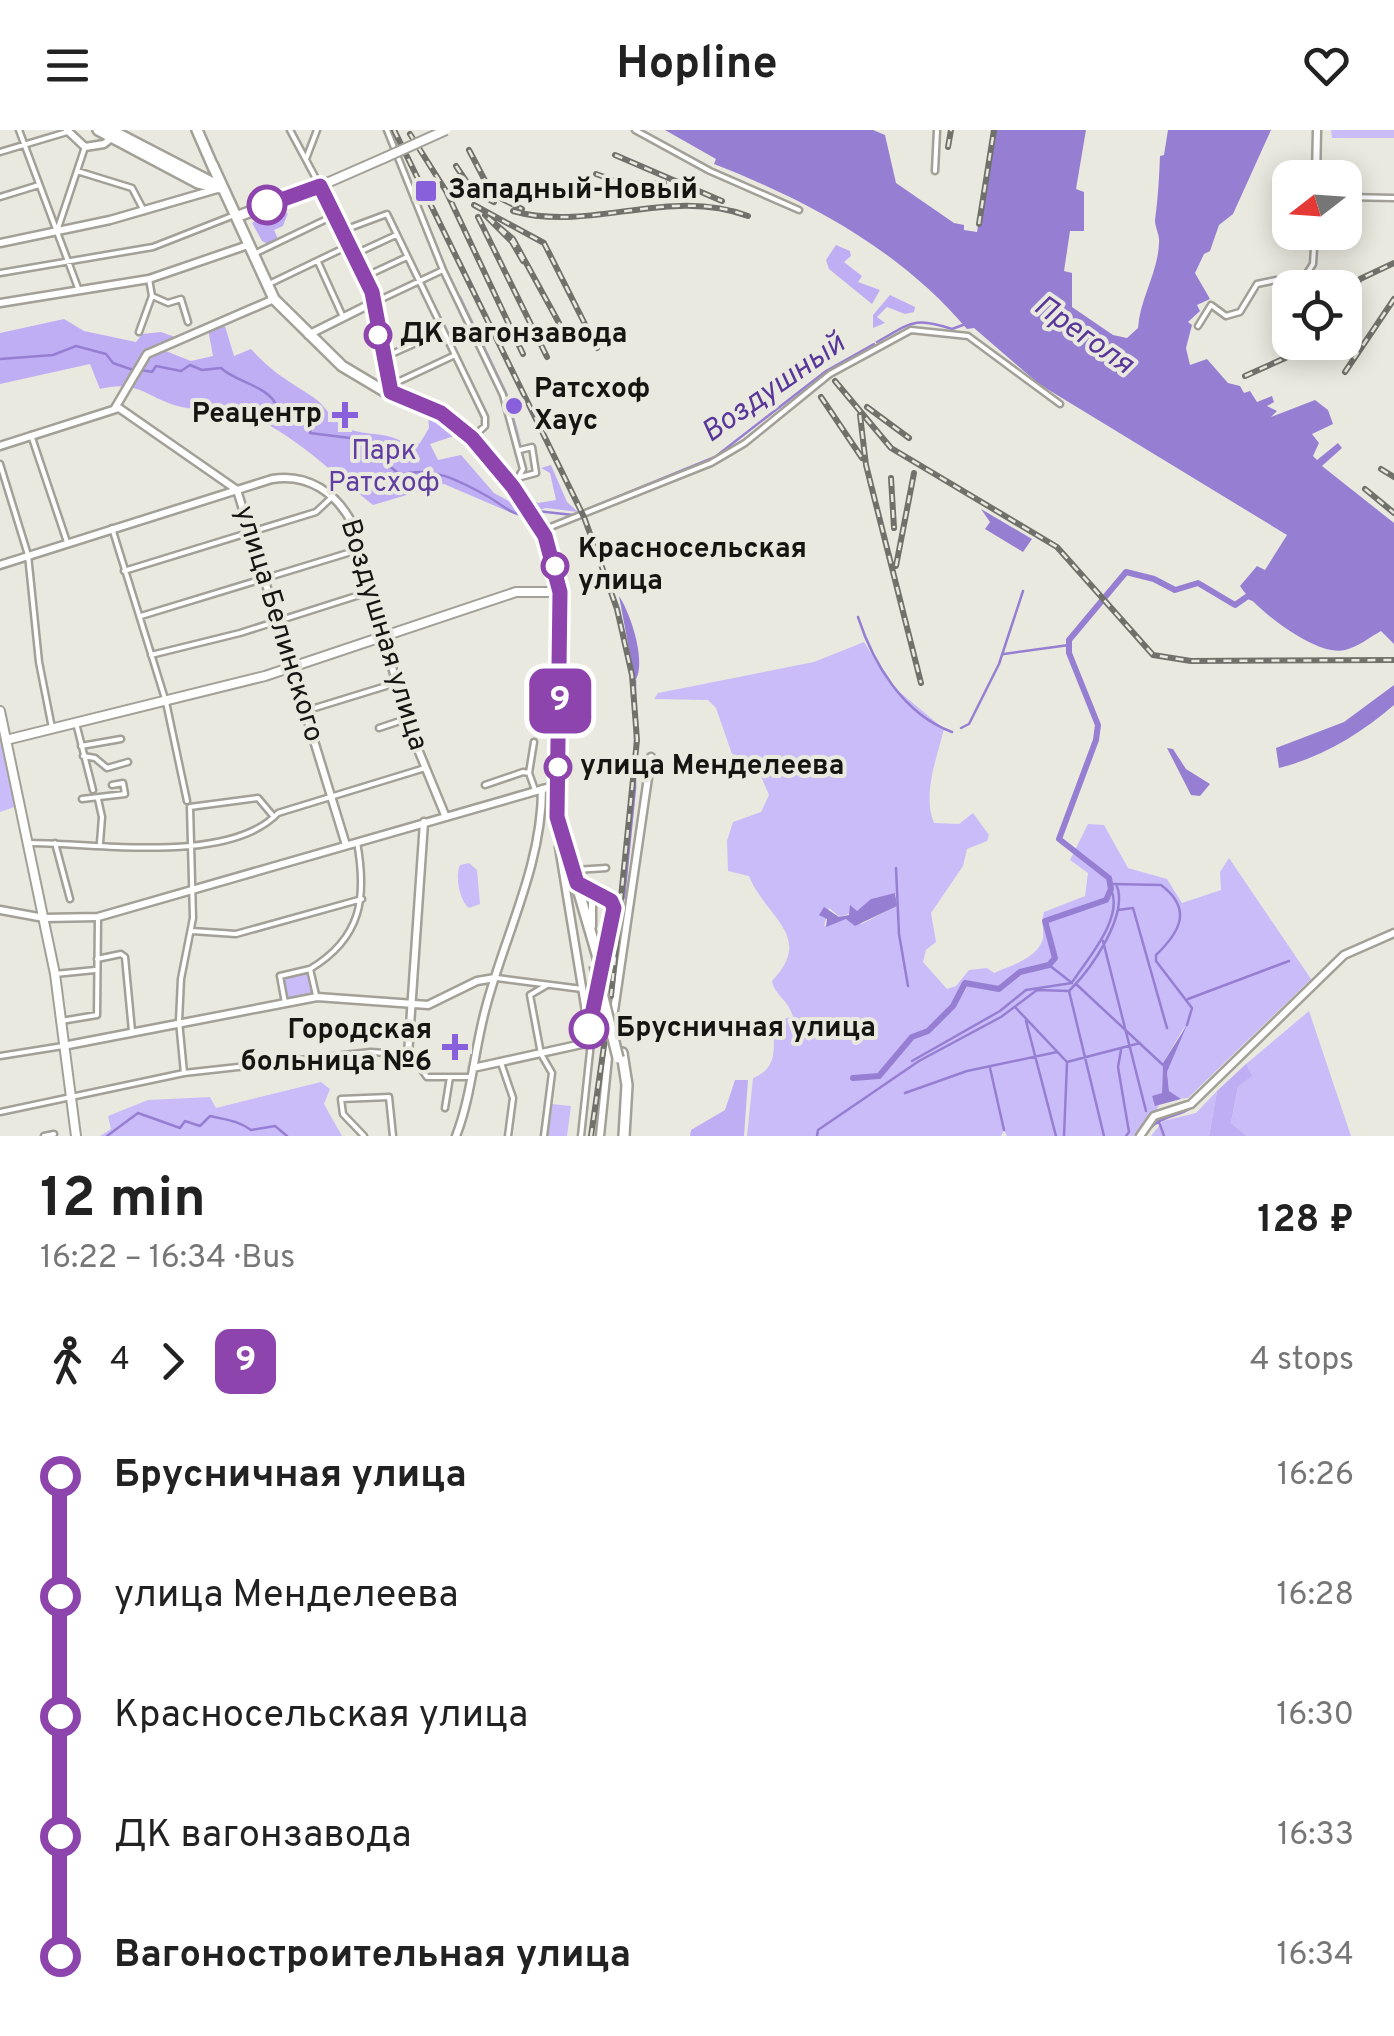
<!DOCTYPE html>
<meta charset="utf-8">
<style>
:root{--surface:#fff;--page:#f6f6f6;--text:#222;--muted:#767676}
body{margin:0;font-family:Overpass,sans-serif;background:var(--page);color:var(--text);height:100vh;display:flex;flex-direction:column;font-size:38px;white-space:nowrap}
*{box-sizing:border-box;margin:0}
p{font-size:32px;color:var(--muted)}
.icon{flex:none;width:55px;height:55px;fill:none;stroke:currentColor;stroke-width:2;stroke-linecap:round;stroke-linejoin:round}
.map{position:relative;height:1006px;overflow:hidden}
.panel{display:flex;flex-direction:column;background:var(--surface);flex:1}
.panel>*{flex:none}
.badge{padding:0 20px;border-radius:15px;font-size:35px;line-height:65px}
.needle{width:65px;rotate:253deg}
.buttons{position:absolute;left:1272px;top:30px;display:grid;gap:20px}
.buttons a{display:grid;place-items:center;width:90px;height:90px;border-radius:20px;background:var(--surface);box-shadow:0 5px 25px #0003;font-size:50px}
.map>.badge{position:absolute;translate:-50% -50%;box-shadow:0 0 0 5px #fff}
.legs{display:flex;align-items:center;gap:15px;height:110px;padding:0 40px;font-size:32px}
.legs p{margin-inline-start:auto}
.summary{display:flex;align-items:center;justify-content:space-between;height:170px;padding:0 40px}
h1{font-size:55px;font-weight:700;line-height:75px}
ul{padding:0 40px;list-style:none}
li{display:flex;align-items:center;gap:35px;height:120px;font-size:38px}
li i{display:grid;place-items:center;width:15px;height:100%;margin:0 12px;background:currentColor}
li i::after{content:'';width:25px;height:25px;margin:-12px;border:8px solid;border-radius:50%;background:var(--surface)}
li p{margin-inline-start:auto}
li:first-child i{background:linear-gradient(#0000 50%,currentColor 0)}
li:last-child i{background:linear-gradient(currentColor 50%,#0000 0)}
header{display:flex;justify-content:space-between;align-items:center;height:130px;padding:0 40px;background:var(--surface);font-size:45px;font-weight:700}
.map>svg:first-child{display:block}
.green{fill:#cabcf9;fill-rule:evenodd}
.forest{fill:#bfaef4}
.water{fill:#967fd3}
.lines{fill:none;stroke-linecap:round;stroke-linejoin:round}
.stream{stroke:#967fd3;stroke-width:2.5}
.river{stroke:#967fd3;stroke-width:6}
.minor-casing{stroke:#a2a097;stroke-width:9}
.tertiary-casing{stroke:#a2a097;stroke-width:11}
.secondary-casing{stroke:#a2a097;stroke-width:12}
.primary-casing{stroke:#a2a097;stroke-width:14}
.minor{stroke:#fff;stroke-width:4}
.tertiary{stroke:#fff;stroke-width:6}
.secondary{stroke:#fff;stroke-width:8}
.primary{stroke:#fff;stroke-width:9}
.rail-casing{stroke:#71716b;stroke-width:6}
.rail{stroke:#eae9df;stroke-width:2.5;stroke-dasharray:8;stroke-linecap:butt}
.secondary-bridge-casing{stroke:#a2a097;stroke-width:12;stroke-linecap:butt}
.primary-bridge-casing{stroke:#a2a097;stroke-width:14;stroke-linecap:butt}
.secondary-bridge{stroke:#fff;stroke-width:8}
.primary-bridge{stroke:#fff;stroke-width:9}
.line-1-casing{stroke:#fff;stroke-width:22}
.line-1{stroke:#8e44ad;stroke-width:15}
.poi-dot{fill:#8860db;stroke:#eae9df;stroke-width:4}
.stop-1-dot{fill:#fff;stroke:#8e44ad;stroke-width:5}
.labels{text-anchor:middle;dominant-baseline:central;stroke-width:8;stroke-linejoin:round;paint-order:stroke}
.poi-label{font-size:28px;font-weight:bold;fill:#151512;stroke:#eae9df;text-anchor:start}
.stop-label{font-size:28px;font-weight:bold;fill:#151512;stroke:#eae9df;text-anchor:start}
.park-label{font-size:28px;fill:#5f3da1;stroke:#eae9df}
.street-label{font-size:28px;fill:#151512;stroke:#eae9df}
.water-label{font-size:30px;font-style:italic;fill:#59379a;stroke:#eae9df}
</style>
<header><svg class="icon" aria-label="menu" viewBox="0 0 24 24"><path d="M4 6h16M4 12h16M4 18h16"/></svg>Hopline<svg class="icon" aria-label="heart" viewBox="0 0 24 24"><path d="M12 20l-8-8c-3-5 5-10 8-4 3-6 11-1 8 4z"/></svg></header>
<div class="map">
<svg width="1394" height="1006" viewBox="0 0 1394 1006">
<rect width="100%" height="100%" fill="#eae9df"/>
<path class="green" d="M1331 0H1394V8H1332Z
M864 512 890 554 944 599C937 628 922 664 934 693L959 694 973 683 989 705 987 711 967 719 963 736 931 783 936 812 926 820 923 832 947 859 956 856 969 840 987 838 994 843C1009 836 1039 828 1043 808 1044 799 1041 792 1044 782L1085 766 1088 743 1070 730 1088 694 1104 695 1128 738 1167 749 1182 773 1221 760 1220 742 1229 728 1311 849 1188 968 1178 969 1169 961 1167 942 1185 896 1163 933 1162 963 1152 967 1159 976 1134 1006H1007L1004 1000 1001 1006H747L753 948C780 937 773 916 773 890L793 887C789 870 775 866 772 851 815 806 766 788 749 746L728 741 727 711 733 692 761 682 769 665 754 630 732 624 716 578 708 570 654 569 658 563 814 532ZM896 764V776L862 794 846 789 824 796 829 778 840 787 865 778 871 769Z
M0 594 17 676 0 682Z
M469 733 477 740 480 774 469 778C459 770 455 746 460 735Z
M309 841 314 866 287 871 282 846Z
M1309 881 1351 1006H1247L1231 993 1238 957 1248 949 1246 934Z
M321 952 330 959 324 974 342 1006H100L111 999 108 986 148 970 210 967 216 978Z
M1217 961 1209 1006H1151L1163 991 1196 983Z
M552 974 571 976 567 1006H548Z"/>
<path class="forest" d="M264 77 269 89 288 83 283 96 274 100 279 111 270 115 262 111 252 93 259 89 256 81Z
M836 115 850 121 851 126 844 132 862 146 858 152 880 160 872 174 829 139 826 130Z
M890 165 915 177 914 182 905 184 887 177 877 187 885 193 873 198V185Z
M461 166 507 262 523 318 505 265 458 168Z
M64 189 84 201 136 212 142 204 161 202 175 207 194 198 158 218 191 231 213 226 208 199 224 193 234 226 251 219C274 244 286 249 313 267 329 278 332 295 355 301 376 306 389 302 407 315L420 313 429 298 428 282 457 305 430 314 438 330 461 325 494 363 518 376 521 387 444 354 373 375C325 337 280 289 217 274 207 272 197 280 187 278 150 272 141 248 100 259L90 234 0 254V203Z
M551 335 567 372 578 382 546 378 533 382 520 363 538 373 556 370 550 343 541 338Z
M1246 934 1252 946 1238 957 1231 993 1247 1006H1209L1217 961Z
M735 950H748L744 1006H690L691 1000 725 980Z"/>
<path class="water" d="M665 0H873L885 5 896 53 954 93 964 95V100L977 102 994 0H1086L1076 59 1084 62V101H1070L1064 141 1072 143V177L1113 205 1127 208 1138 198C1140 168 1158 143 1159 113 1160 105 1155 98 1155 90 1158 68 1159 50 1160 26L1164 25 1168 0H1271L1233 84 1219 95 1210 121 1204 124 1195 143 1210 169 1197 175 1200 181 1188 192 1192 195 1186 218 1190 235 1207 229 1228 253 1240 256 1244 263 1250 261 1257 272 1272 266 1274 272 1267 276 1277 281 1271 287 1315 270 1328 280 1333 294 1312 304 1319 313 1313 326 1317 330 1338 313 1342 318 1322 336 1394 393V514L1381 501C1370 507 1358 517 1345 520 1316 527 1254 478 1240 456L1257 436 1265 440 1287 405 1039 254 974 198 967 199C900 120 809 71 714 34L716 29Z
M981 379 1032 409 1023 422 985 399 990 392Z
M619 466C631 484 647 533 635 551Z
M1394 555V575C1360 604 1323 627 1279 638L1276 618 1344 592Z
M1167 618 1173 619 1186 639 1210 654 1200 666 1191 665Z
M895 763 897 776 855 796 846 789 826 797 827 789 819 785 824 777 839 787 849 785 850 775 857 781 871 769Z
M1187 895 1167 942 1169 961 1181 969 1155 976 1152 966 1162 963 1163 933Z"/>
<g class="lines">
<path class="stream" d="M877 212C911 193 914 186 952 199L963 195
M0 229 53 225 76 216 106 224 113 233 133 240
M141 240 152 242 156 236 181 241 190 235 202 240 221 238C235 252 270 256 277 277L299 281 304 294 313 290 310 303 358 309 400 345C431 335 460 351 487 366 502 374 512 387 530 385
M537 381 573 385 715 327 826 241 874 214
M858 487C873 533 903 584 952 602
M1004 524 1069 515
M961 598 969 594 999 534 1023 461
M896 738 899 804 908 856
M1112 754 1161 755C1193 779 1180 802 1156 825V831L1192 878 1187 895
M624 768 635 658V551
M1118 780 1133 778 1167 898
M1385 810 1394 807
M1103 811 1146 981
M1073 851C1088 828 1124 788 1111 759
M1076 854 1163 935
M1070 860C1091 839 1130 784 1116 754
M1188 869 1289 831
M1015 877 1067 932 1140 913
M1026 891 1056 1006
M1121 920 1118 937 1129 1002 1126 1006
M912 931 1000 881 1026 860 1072 853 1049 835
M1233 937 1346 828
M990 938 1004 1000
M905 963 967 941 1057 922
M1158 989 1164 1006
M107 1006 138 983 180 998 185 991 200 996 210 986C226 990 237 990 251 1000L275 996 287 1006
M817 1006 818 1000 919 931 1001 887 1037 860 1069 861 1104 1006
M1064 1006 1067 933
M1144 1006C1161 980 1182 991 1199 970"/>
<path class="river" d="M853 948 879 946 912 907 928 901 953 876 965 853 999 859 1020 842 1049 835 1055 828 1045 791 1106 770 1111 759 1109 748 1059 709 1096 610 1098 595 1069 523V510L1126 442 1154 449 1175 460 1198 453 1235 475 1248 466 1253 468"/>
<defs>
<path id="minor" d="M19 0 78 158
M290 0 320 56
M387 0 443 140 503 265 523 339 513 357
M635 0 710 41 799 80
M0 22 67 2
M306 29 317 0
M77 41 132 58 144 81
M935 41 937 0
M0 67 39 55
M1345 67 1394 68
M58 98 85 17
M344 100 387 84 485 287V296L472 308
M254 124 331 87
M355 124 396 105
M318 132 343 187
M0 143 153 117 232 86
M366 146 407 127
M269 154 346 117
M152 166 168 173 181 169 188 192
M375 172 443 140
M1198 196 1211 175 1226 186 1240 182 1257 154 1276 150 1299 156 1313 134 1315 102
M139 202 152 166 149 149
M387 226 441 202
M389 256 453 226
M31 305 67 412
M520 320 532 317 536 343 521 347
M0 334 28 425 39 532 52 598
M112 398 166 572 187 671
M543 400 711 333 745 313 830 244 911 200 968 206 1060 274
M124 441 316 382 332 367
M141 486 361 419
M151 525 240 503 372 461
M305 581 396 553
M76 593 93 660
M379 598 406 589
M81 616 121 609
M83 626 95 628 107 638 128 632
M529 643 534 612
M485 655 523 642 529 643 535 660
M82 669 125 664 123 653 112 655
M98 669 102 687 100 713
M29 713C96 713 229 735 278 683L425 638
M55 713 70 769
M576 740 606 738
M192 801 236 804 362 769
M97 829 121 824 125 827 132 901
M55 844 95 840
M497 848 582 859
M316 865 310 839C362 808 367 767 357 712
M285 873 280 846 310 839
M61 891 97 885 98 787
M0 926 63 916
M501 933 513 968 508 1006
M184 943 179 891 181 849 193 788 190 677 258 668 274 687
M445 978 450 947
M0 982 184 943 371 922 411 925 427 947H471
M44 1006 54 1004
M364 1006 343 984 341 969 389 967 393 1006
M544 1006 552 943 541 924 530 865 547 855
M581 1006 591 912"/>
<path id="tertiary" d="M67 0 85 17 104 14 114 6
M1316 48 1317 0
M0 113 110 90 217 59
M0 173 149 149 248 115
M308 205 372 173
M115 278 147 224 274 169
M0 316 119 278 237 360 346 715
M0 435 272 349C308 343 337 363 353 395L408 595 445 685
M579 755 613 774 603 836
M0 780 44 788 98 787 557 655
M592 796V773L598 766
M614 881 651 627
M589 896 599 860
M63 916 317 867 428 875 477 851 495 848
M408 925 424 692
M473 938 591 912 559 717
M456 1006C472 965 474 920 486 877 505 805 542 735 542 659
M600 1006 610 908
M1140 1006 1154 986 1191 974 1344 825 1394 803"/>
<path id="secondary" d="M320 56 384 28
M0 581 55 844 76 1006
M6 610 265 546 516 462H555"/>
<path id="primary" d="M98 0 198 53 221 58
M111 0 215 54
M197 0 214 39
M212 34 274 169 342 236 394 267
M241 85 320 56 372 162 391 262 437 280 472 308 531 381 549 417 560 462 557 687 599 831
M622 923 627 955 624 1006"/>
</defs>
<use href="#minor" class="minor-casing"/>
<use href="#tertiary" class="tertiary-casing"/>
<use href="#secondary" class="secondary-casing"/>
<use href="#primary" class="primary-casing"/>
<use href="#minor" class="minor"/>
<use href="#tertiary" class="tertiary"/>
<use href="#secondary" class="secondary"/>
<use href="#primary" class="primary"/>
<defs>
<path id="rail" d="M394 0 584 387 617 479 632 545 637 610 611 866
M410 4 446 61 523 224
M948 17 951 0
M469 20 492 64 522 79
M615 25 722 71
M456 36 472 60 494 72
M596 44 624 54 664 53
M474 75 544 113 597 218
M513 81C590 103 670 56 748 86
M478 87 547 227
M979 94 994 0
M523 131 512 112 485 85 513 109 565 204
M1345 170 1360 149 1394 133
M1345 242 1394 169
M1245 246 1292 225 1305 224 1316 212
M835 251 891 318 1057 417 1153 525 1191 531 1394 530
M821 267 862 328
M867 277 909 308
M860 285 866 335 921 553
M1381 339 1394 347
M891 348 894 398
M1365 359 1394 383
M896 436 914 343
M591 1006 607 895"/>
</defs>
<use href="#rail" class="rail-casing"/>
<use href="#rail" class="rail"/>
<defs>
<path id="secondary-bridge" d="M384 28 446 0"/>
<path id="primary-bridge" d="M595 835 618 928"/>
</defs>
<use href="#secondary-bridge" class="secondary-bridge-casing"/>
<use href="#primary-bridge" class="primary-bridge-casing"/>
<use href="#secondary-bridge" class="secondary-bridge"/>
<use href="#primary-bridge" class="primary-bridge"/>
</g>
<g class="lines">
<defs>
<path id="line-1" d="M267 75 320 56 372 162 391 262 441 283 472 308 513 357 545 406 560 462 557 687 577 753 611 771 614 778 589 899"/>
</defs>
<use href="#line-1" class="line-1-casing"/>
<use href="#line-1" class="line-1"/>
</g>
<g class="poi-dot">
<rect x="414" y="49" width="24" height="24" rx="5"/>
<circle cx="514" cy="276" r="10"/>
<path d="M340 270h10v10h10v10h-10v10h-10v-10h-10v-10h10z"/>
<path d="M450 902h10v10h10v10h-10v10h-10v-10h-10v-10h10z"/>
</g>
<g class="stop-1-dot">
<circle cx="267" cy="75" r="18"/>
<circle cx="378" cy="205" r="12"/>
<circle cx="555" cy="436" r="12"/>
<circle cx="558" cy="637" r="12"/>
<circle cx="589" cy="899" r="18"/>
</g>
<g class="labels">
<g class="poi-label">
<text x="448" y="61">Западный-Новый</text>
<text x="534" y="260">Ратсхоф<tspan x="534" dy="32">Хаус</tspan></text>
<text x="322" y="285" text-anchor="end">Реацентр</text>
<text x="432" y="901" text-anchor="end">Городская<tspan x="432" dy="32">больница №6</tspan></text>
</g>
<g class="stop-label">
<text x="400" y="205">ДК вагонзавода</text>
<text x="578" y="420">Красносельская<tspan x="578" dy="32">улица</tspan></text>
<text x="580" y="637">улица Менделеева</text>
<text x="616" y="899">Брусничная улица</text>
</g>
<g class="park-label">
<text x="384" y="322">Парк<tspan x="384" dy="32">Ратсхоф</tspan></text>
</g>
<g class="street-label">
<text transform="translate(278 494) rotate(73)">улица Белинского</text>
<text transform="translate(383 505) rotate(73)">Воздушная улица</text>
</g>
<g class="water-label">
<text transform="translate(1083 206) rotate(35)">Преголя</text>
<text transform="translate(774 259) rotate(-35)">Воздушный</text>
</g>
</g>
</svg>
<div class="buttons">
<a><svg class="needle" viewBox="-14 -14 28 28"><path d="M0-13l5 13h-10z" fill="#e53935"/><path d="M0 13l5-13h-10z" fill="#767676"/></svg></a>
<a><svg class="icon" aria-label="locate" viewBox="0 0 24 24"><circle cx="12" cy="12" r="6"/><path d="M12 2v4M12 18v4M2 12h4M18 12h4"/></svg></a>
</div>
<b class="badge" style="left:560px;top:571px;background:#8e44ad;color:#fff">9</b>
</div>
<section class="panel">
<div class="summary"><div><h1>12 min</h1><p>16:22 – 16:34 · Bus</p></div><b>128 ₽</b></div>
<div class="legs"><svg class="icon" aria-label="walk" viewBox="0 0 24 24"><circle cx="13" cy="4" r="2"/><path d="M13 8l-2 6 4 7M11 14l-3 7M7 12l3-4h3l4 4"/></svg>4<svg class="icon" aria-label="forward" viewBox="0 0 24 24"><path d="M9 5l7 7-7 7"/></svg><b class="badge" style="background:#8e44ad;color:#fff">9</b><p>4 stops</p></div>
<ul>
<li><i style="color:#8e44ad"></i><b>Брусничная улица</b><p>16:26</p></li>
<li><i style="color:#8e44ad"></i><span>улица Менделеева</span><p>16:28</p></li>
<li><i style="color:#8e44ad"></i><span>Красносельская улица</span><p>16:30</p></li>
<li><i style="color:#8e44ad"></i><span>ДК вагонзавода</span><p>16:33</p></li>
<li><i style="color:#8e44ad"></i><b>Вагоностроительная улица</b><p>16:34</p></li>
</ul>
</section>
